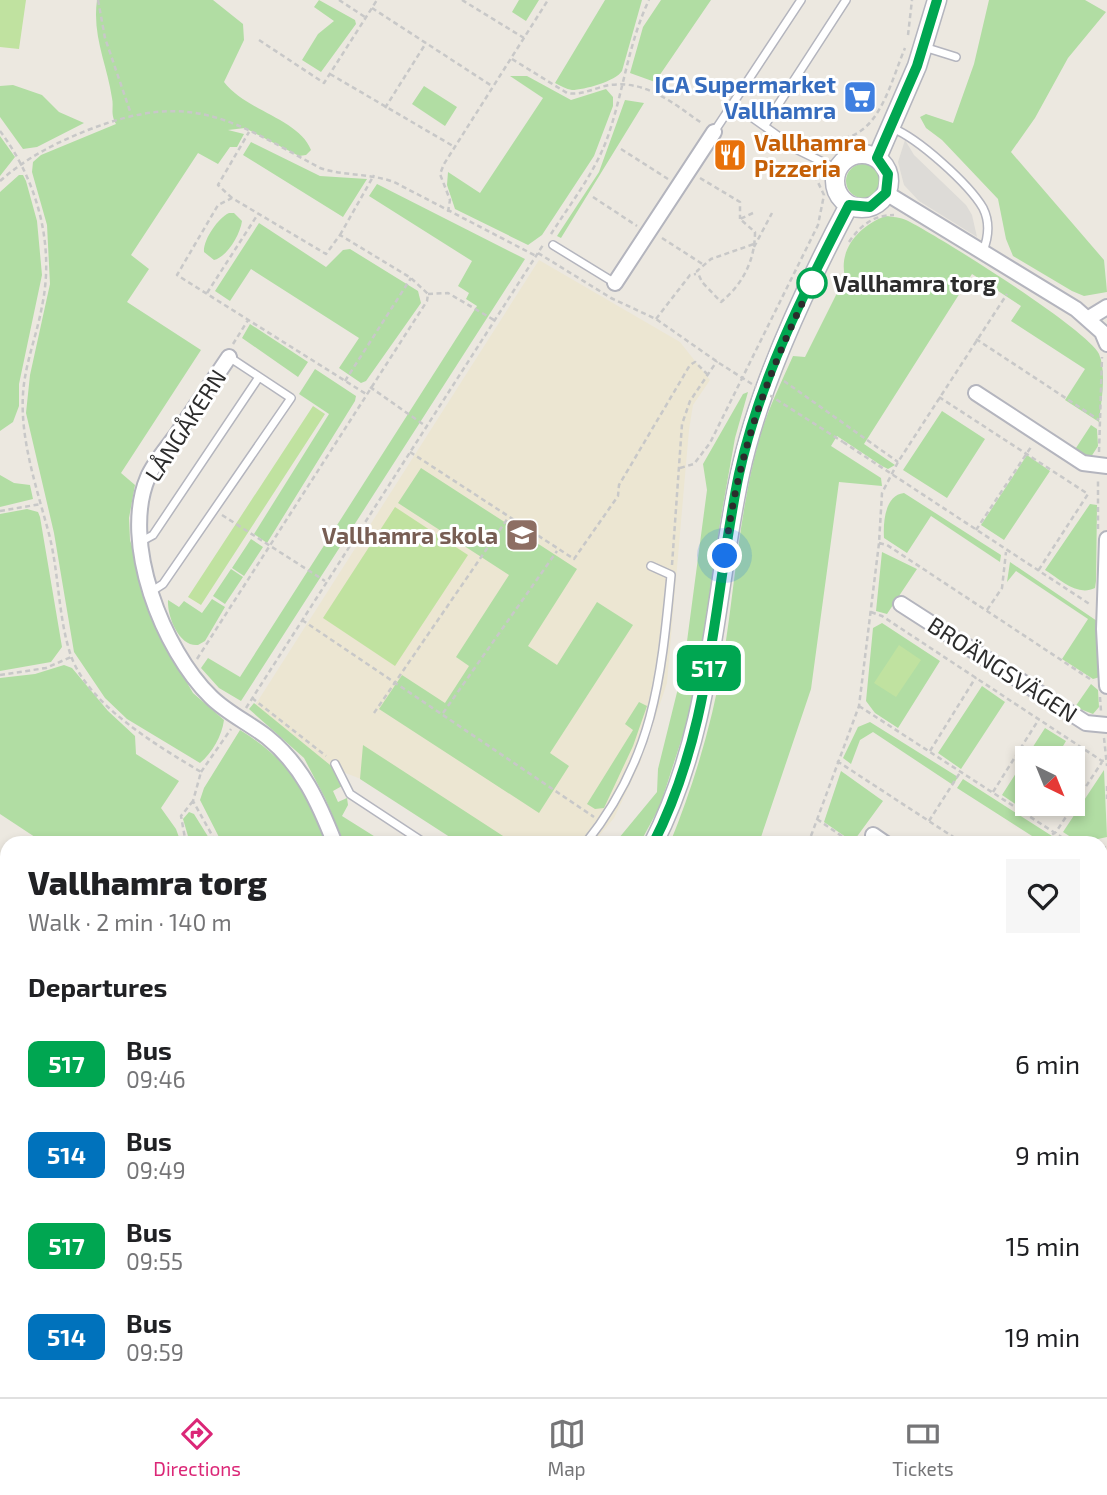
<!DOCTYPE html>
<meta charset="utf-8">
<style>
:root{--surface:#fff;--page:#f6f6f6;--text:#202124;--muted:#757577;--line:#e0e0e0;--accent:#db2777}
body{margin:0;font-family:"Exo 2",sans-serif;background:var(--page);color:var(--text);height:100vh;display:flex;flex-direction:column;font-size:26px;white-space:nowrap}
*{box-sizing:border-box;margin:0}
p{font-size:23px;color:var(--muted)}
.icon{flex:none;width:38px;height:38px;fill:none;stroke:currentColor;stroke-width:2;stroke-linecap:round;stroke-linejoin:round}
.map{position:relative;flex:1;overflow:hidden}
.side{position:absolute;left:0px;top:836px;width:1108px;height:562px;display:flex;flex-direction:column;background:var(--surface);border-radius:21px 21px 0 0;box-shadow:0 4px 10px #0003}
.side>*{flex:none}
.badge{padding:0 14px;border-radius:10px;font-size:24px;line-height:46px}
.needle{width:46px;rotate:137deg}
.fabs{position:absolute;left:1015px;top:746px;display:grid;gap:14px}
.fabs a{display:grid;place-items:center;width:70px;height:70px;border-radius:0px;background:var(--surface);box-shadow:0 4px 10px #0003;font-size:35px}
.you{position:absolute;width:35px;height:35px;margin:-18px;border:5px solid #fff;border-radius:50%;background:#1a73e8;box-shadow:0 0 0 10px #1a73e833}
.map>.badge{position:absolute;translate:-50% -50%;box-shadow:0 0 0 4px #fff}
h2{padding:0 28px;font-size:26px;line-height:63px}
.round{display:grid;place-items:center;flex:none;width:74px;height:74px;border-radius:0px;background:var(--page)}
.summary{display:flex;align-items:center;justify-content:space-between;height:119px;padding:0 28px}
h1{font-size:33px;font-weight:800;line-height:52px}
ul{padding:0;list-style:none}
li{display:flex;align-items:center;gap:21px;height:91px;padding:0 28px}
li div{flex:1}
li b{display:block;font-size:26px}
li em{font-style:normal}
li .badge{min-width:77px;font-weight:700;text-align:center}
.menu{display:flex;justify-content:space-around;align-items:center;height:98px;border-top:2px solid var(--line);background:var(--surface);font-size:19px;color:var(--muted)}
.menu a{display:grid;justify-items:center;gap:4px}
.menu .current{color:var(--accent)}
.map>svg:first-child{display:block}
.education{fill:#ece6d2}
.green{fill:#b1dda3}
.pitch{fill:#c0e2a0}
.plaza{fill:#dddbd7}
.lines{fill:none;stroke-linecap:round;stroke-linejoin:round}
.service-casing{stroke:#b4b5be;stroke-width:10}
.minor-casing{stroke:#b4b5be;stroke-width:18}
.tertiary-casing{stroke:#b4b5be;stroke-width:21}
.path{stroke:#c8c8c8;stroke-width:2.5;stroke-dasharray:5 3.5;stroke-linecap:butt}
.service{stroke:#fff;stroke-width:7}
.minor{stroke:#fff;stroke-width:14}
.tertiary{stroke:#fff;stroke-width:18}
.path-bridge{stroke:#c8c8c8;stroke-width:2.5;stroke-dasharray:5 3.5;stroke-linecap:butt}
.line-casing{stroke:#fff;stroke-width:16}
.line{stroke:#00a651;stroke-width:10}
.walk{stroke:#2c2c2c;stroke-width:7;stroke-dasharray:0 12.6}
.stop-dot{fill:#fff;stroke:#00a651;stroke-width:3.5}
.labels{text-anchor:middle;dominant-baseline:central;stroke-width:6;stroke-linejoin:round;paint-order:stroke}
.shop-label{font-size:23px;font-weight:bold;fill:#366cbe;stroke:#fff;text-anchor:end}
.food-label{font-size:23px;font-weight:bold;fill:#c56008;stroke:#fff;text-anchor:start}
.stop-label{font-size:23px;font-weight:bold;fill:#2c2c2c;stroke:#fff;text-anchor:start}
.street-label{font-size:23px;fill:#2c2c2c;stroke:#fff}
.education-label{font-size:23px;font-weight:bold;fill:#785e54;stroke:#fff;text-anchor:end}
</style>
<div class="map">
<svg width="1107" height="1397" viewBox="0 0 1107 1397">
<rect width="100%" height="100%" fill="#ece8e0"/>
<path class="education" d="M539 260 680 342 710 380 693 405 689 430 667 683 640 763 614 818 593 843H467L361 779 322 764 254 707Z"/>
<path class="green" d="M97 0H213L243 24 244 40 224 82C246 111 299 119 311 150L306 155 299 156 245 128 228 130 244 134 237 147H230L218 164 198 153 131 255 149 269 127 302 201 350 121 473 135 485 129 518 130 540 161 638 193 693 224 720C222 736 212 753 200 763L127 719 105 698 74 652 54 533 26 413 30 375 50 284 47 225 32 172 33 162 41 155 116 124C110 113 114 108 112 98 107 64 92 36 97 0Z
M319 0 355 20 356 24 321 72 302 60 318 34 334 21 314 7Z
M519 0H539L526 21 512 12Z
M605 0H642L622 71C616 81 584 90 572 90 566 89 561 86 555 83Z
M661 0H711L655 82 630 73 643 27Z
M989 0H1085L1106 12 1068 58 1035 118 1011 152 1104 260 1107 292 1084 296 1072 291 1013 256 1006 239 998 199 942 140 926 128 920 117 926 114 953 123 974 64Z
M510 76H527L571 100 606 89 613 97V106L594 156 542 235 528 245 455 209 447 185 448 172 480 193 543 98Z
M13 85 42 95 59 112 84 123 37 147 23 149 0 117V86Z
M424 86 457 107 445 126 412 104Z
M625 100 644 103 561 238 557 236 599 172Z
M0 136 15 157 0 176Z
M251 142 320 176 367 179 343 217 243 155Z
M846 181a17 17 0 1 1 34 0a17 17 0 1 1-34 0Z
M19 175H23L26 181 37 221 42 275 19 384V406L13 422 0 431V192Z
M377 184 525 259 241 701 219 688 201 668 208 658 240 677 477 306 466 299 469 293 458 286 472 261 369 196Z
M229 213H234L242 221C240 235 227 257 214 260L204 252C203 240 218 218 229 213Z
M886 216C893 217 899 217 906 220 937 235 1087 329 1099 354 1107 373 1101 402 1099 422L1065 400 1085 369 1011 321 1021 306 972 274 864 444 895 465 888 469 882 466 837 436 831 446 881 478 882 486 839 482 811 689 759 843H670C694 784 712 724 723 660 735 587 739 512 759 440 767 411 781 383 793 356L805 357 845 277C838 249 860 225 886 216Z
M259 223 326 267 343 250 350 249 418 291 421 303 366 381 361 383 339 368 359 338 251 269 230 301 215 291Z
M250 324 308 362 298 377 242 338Z
M315 369 356 396 355 401 267 543 254 534 329 414 299 394Z
M748 392 735 438 721 517 693 704 660 806 640 843 614 844 657 792 658 769 684 664 707 490 703 464 743 394Z
M942 411 985 439 947 498 903 470Z
M1091 425 1097 429 1098 446 1091 457 1074 451Z
M1027 455 1050 471 1004 540 981 525Z
M421 468 577 569 528 646 557 665 597 602 633 625 550 753 569 766 539 813 379 709 402 675 445 703 469 666 456 657 509 575 398 503Z
M0 475 14 483 30 485 33 499 0 507Z
M904 493 1001 555 1000 562 931 516 907 553 884 538C883 522 885 495 904 493Z
M1090 504 1097 505 1096 581 1095 588C1077 597 1060 579 1045 570Z
M27 509 38 512 40 517 62 647 51 662 0 671V514Z
M251 539 263 547 244 576 232 568Z
M882 552 917 569 887 614 876 611Z
M1010 562 1097 621 1100 677 1093 679 1062 659 1088 619 1016 571 1007 582Z
M231 569 243 577 225 604 213 596Z
M212 599 225 607 205 641 198 645C179 647 167 616 168 600L179 607 184 601 202 613Z
M882 623 940 661 898 728 875 713 866 701 873 628Z
M64 665 72 668 108 711 135 736 136 754 179 781 161 808 176 829 181 843H44L0 814V678L35 674Z
M1091 684 1098 690 1099 707 1093 714 1075 707Z
M982 686 1005 702 961 769 938 753Z
M639 702 647 706 633 746 604 808 595 809 587 804 633 730 625 724Z
M254 703 335 769 342 786 333 791 338 802 347 798 348 805 342 816 385 843H344L325 798 304 758 249 709Z
M870 722 958 777 953 785 873 732 860 740 851 764 843 758 858 727Z
M1045 728 1066 741 1056 758H1027V802L1023 809 1002 795Z
M240 730C290 761 306 790 328 843H222L200 800 204 788Z
M363 745 514 843H459L360 779Z
M1104 770 1107 837 1080 843 1063 832Z
M841 771 883 801 853 842 824 822Z
M963 779 1052 836 1043 843 957 788Z
M189 812 194 814 212 843H190L183 819Z
M0 938 7 943V997L0 1008Z
M207 1391H263L259 1397H204Z
M942 1391H1036L1044 1397H948Z"/>
<path class="pitch" d="M0 0H26L19 49 0 47Z
M313 406 325 414 201 605 188 597Z
M395 507 468 555 395 666 323 618Z
M899 645 921 660 896 697 874 683Z
M592 1391H734L730 1397H602Z"/>
<path class="plaza" d="M905 140 914 155 966 205 972 215 977 237 919 201 904 185 898 162Z"/>
<g class="lines">
<defs>
<path id="service" d="M924 47 956 57
M733 104 798 150 837 169
M765 125 846 0
M892 128C918 138 969 184 983 208 990 222 989 236 983 251
M714 132 801 0
M553 245 615 283
M140 542 153 535 259 377
M152 591 163 584 291 398 229 357
M335 764 350 794 426 844
M585 844C654 758 661 679 671 575L651 566
M0 1161 7 1162
M810 1397 814 1391"/>
<path id="minor" d="M886 193 1076 309 1102 332 1107 344
M615 283 714 132
M1089 318 1107 307
M229 357C211 384 193 410 175 437 166 449 154 463 148 477 120 542 163 650 211 697 227 713 249 723 267 737 302 765 319 803 335 844
M976 393 1083 463 1107 466
M1107 539 1104 629 1107 686
M901 604 1086 723 1107 725
M873 835 886 844
M1101 994 1107 999
M1101 1215 1107 1216
M0 1286 7 1290
M1101 1298 1107 1234
M99 1397 102 1391
M1091 1397 1092 1391"/>
<path id="tertiary" d="M835 181a27 27 0 1 1 54 0a27 27 0 1 1-54 0Z
M877 158 917 66 937 0
M653 844C713 727 713 599 740 474 759 385 806 286 849 205
M0 1173 7 1176
M843 1391 847 1397
M269 1397 273 1391"/>
</defs>
<use href="#service" class="service-casing"/>
<use href="#minor" class="minor-casing"/>
<use href="#tertiary" class="tertiary-casing"/>
<path class="path" d="M98 0 105 38 131 114
M339 0 365 17
M462 0 524 38
M372 8 492 86
M908 35 912 0
M259 40 324 83 377 0
M512 59 567 93C582 96 596 87 610 85 647 80 674 104 703 124
M330 74 453 146
M385 108 426 43
M0 131C37 180 55 245 42 306 37 335 25 363 23 394 20 440 37 489 49 534 59 573 58 615 70 653 86 704 158 746 201 772L193 801 217 844
M621 149 668 179
M827 153 835 139C879 139 890 83 905 48
M700 178 740 202V219
M0 181C26 158 55 143 88 130 191 90 230 119 320 168 344 176 369 173 394 182L536 256
M593 197 637 226
M232 198 218 185 249 132
M448 212 450 200 440 174 444 164 548 0
M753 213 740 219 755 232C755 260 743 284 721 302L702 282 697 271 711 259 754 244
M551 234C572 201 598 169 610 130 624 87 629 42 649 0
M340 235 374 175
M662 238 704 265
M849 242C860 226 873 215 894 215
M754 247 772 213
M538 253 611 298 656 319 719 363
M207 293 258 214
M428 294 448 293 494 320
M656 319 690 275 696 274
M976 339 1099 420
M233 344 248 320
M345 381 411 278
M784 381 898 462
M370 387 427 427
M939 397 1088 494 1038 571
M843 442 1091 605
M410 452 574 559 618 496 619 485 690 365 695 362 707 374
M1099 452 1102 357
M680 468 694 464 710 443 818 225 824 195 815 176 818 171
M0 511 41 504
M222 515 325 581
M1098 529V480
M976 530 1031 447
M879 543 887 545 1093 681
M672 565 682 424 690 401 717 361
M987 610 1002 588 1006 552
M871 612 882 616 1102 761 1106 760
M302 620 594 817
M197 659 427 301 428 294 411 278 340 235 326 254 232 198 218 205 177 275 366 394
M0 675 46 668 71 657
M1100 697 1101 711
M252 698 326 756
M859 706 1072 844
M246 708 543 245
M374 713 508 518
M443 713 557 551
M1104 738 1107 766
M930 751 976 677
M837 761 964 844
M201 772 231 729
M1107 786V799
M993 792 1039 719
M817 819 853 844
M929 821 961 771
M186 844 181 816 193 801
M808 844 859 706 879 543 882 493 898 462 1007 294
M1038 844 1056 832 1102 762
M1101 848 1107 847
M1101 862 1107 866
M0 878 7 890
M0 897 7 896
M1101 922 1107 924
M0 985 7 975
M1101 1024 1107 1029
M0 1068 7 1073
M1101 1123 1107 1125
M1101 1353 1107 1355
M362 1391 373 1397
M452 1397 455 1391"/>
<use href="#service" class="service"/>
<use href="#minor" class="minor"/>
<use href="#tertiary" class="tertiary"/>
<path class="path-bridge" d="M719 363 843 442"/>
</g>
<g class="lines">
<defs>
<path id="line" d="M653 844C713 727 713 599 739 474 759 381 805 290 849 205L870 207 886 193 888 174 877 158 917 66 937 0"/>
</defs>
<use href="#line" class="line-casing"/>
<use href="#line" class="line"/>
<path class="walk" d="M725 556C737 455 767 374 812 283"/>
</g>
<defs>
<symbol id="supermarket-square" viewBox="-11 -11 22 22"><rect x="-9" y="-9" width="18" height="18" rx="4" fill="#3f7fe0" stroke="#fff"/><path d="M-6-5.5h2.5l.6 2H6L4.5 2H-2.5L-4.4-4H-6ZM-1.5 3.2a1.3 1.3 0 1 0 .1 0ZM3 3.2a1.3 1.3 0 1 0 .1 0Z" fill="#fff"/></symbol>
<symbol id="restaurant-square" viewBox="-11 -11 22 22"><rect x="-9" y="-9" width="18" height="18" rx="4" fill="#e8710a" stroke="#fff"/><path d="M-5-6h1v4h1v-4h1v4h1v-4h1v5L-1.5 .5V6h-2V.5L-5-1ZM5-6V6H3V1.5H1.5Q1.5-4 5-6Z" fill="#fff"/></symbol>
<symbol id="school-square" viewBox="-11 -11 22 22"><rect x="-9" y="-9" width="18" height="18" rx="4" fill="#8d6e63" stroke="#fff"/><path d="M0-5L7-2L0 1L-7-2ZM-4 1L0 2.5L4 1V4Q0 6-4 4Z" fill="#fff"/></symbol>
</defs>
<g fill-rule="evenodd">
<use href="#supermarket-square" x="841" y="78" width="38" height="38"/>
<use href="#restaurant-square" x="711" y="136" width="38" height="38"/>
<use href="#school-square" x="503" y="516" width="38" height="38"/>
</g>
<circle class="stop-dot" cx="812" cy="283" r="14"/>
<g class="labels">
<g class="shop-label">
<text x="836" y="84">ICA Supermarket<tspan x="836" dy="26">Vallhamra</tspan></text>
</g>
<g class="food-label">
<text x="754" y="142">Vallhamra<tspan x="754" dy="26">Pizzeria</tspan></text>
</g>
<g class="stop-label">
<text x="833" y="283">Vallhamra torg</text>
</g>
<g class="street-label">
<text transform="translate(185 425) rotate(-57)">LÅNGÅKERN</text>
<text transform="translate(1003 669) rotate(33)">BROÄNGSVÄGEN</text>
</g>
<g class="education-label">
<text x="498" y="535">Vallhamra skola</text>
</g>
</g>
</svg>
<div class="fabs">
<a><svg class="needle" viewBox="-14 -14 28 28"><path d="M0-13l5 13h-10z" fill="#e53935"/><path d="M0 13l5-13h-10z" fill="#757577"/></svg></a>
</div>
<div class="you" style="left:725px;top:556px"></div>
<b class="badge" style="left:709px;top:668px;background:#00a651;color:#fff">517</b>
<section class="side">
<div class="summary"><div><h1>Vallhamra torg</h1><p>Walk · 2 min · 140 m</p></div><a class="round"><svg class="icon" aria-label="heart" viewBox="0 0 24 24"><path d="M12 20l-8-8c-3-5 5-10 8-4 3-6 11-1 8 4z"/></svg></a></div>
<h2>Departures</h2>
<ul>
<li><span class="badge" style="background:#00a651;color:#fff">517</span><div><b>Bus</b><p>09:46</p></div><em>6 min</em></li>
<li><span class="badge" style="background:#0072bc;color:#fff">514</span><div><b>Bus</b><p>09:49</p></div><em>9 min</em></li>
<li><span class="badge" style="background:#00a651;color:#fff">517</span><div><b>Bus</b><p>09:55</p></div><em>15 min</em></li>
<li><span class="badge" style="background:#0072bc;color:#fff">514</span><div><b>Bus</b><p>09:59</p></div><em>19 min</em></li>
</ul>
</section>
</div>
<nav class="menu">
<a class="current"><svg class="icon" aria-label="directions" viewBox="0 0 24 24"><path d="M12 3l9 9-9 9-9-9zM9 14v-3h6M13 9l2 2-2 2"/></svg>Directions</a>
<a><svg class="icon" aria-label="map" viewBox="0 0 24 24"><path d="M3 6l6-2 6 2 6-2v14l-6 2-6-2-6 2zM9 4v14M15 6v14"/></svg>Map</a>
<a><svg class="icon" aria-label="tickets" viewBox="0 0 24 24"><path d="M3 7h18v10H3zM15 7v10"/></svg>Tickets</a>
</nav>
